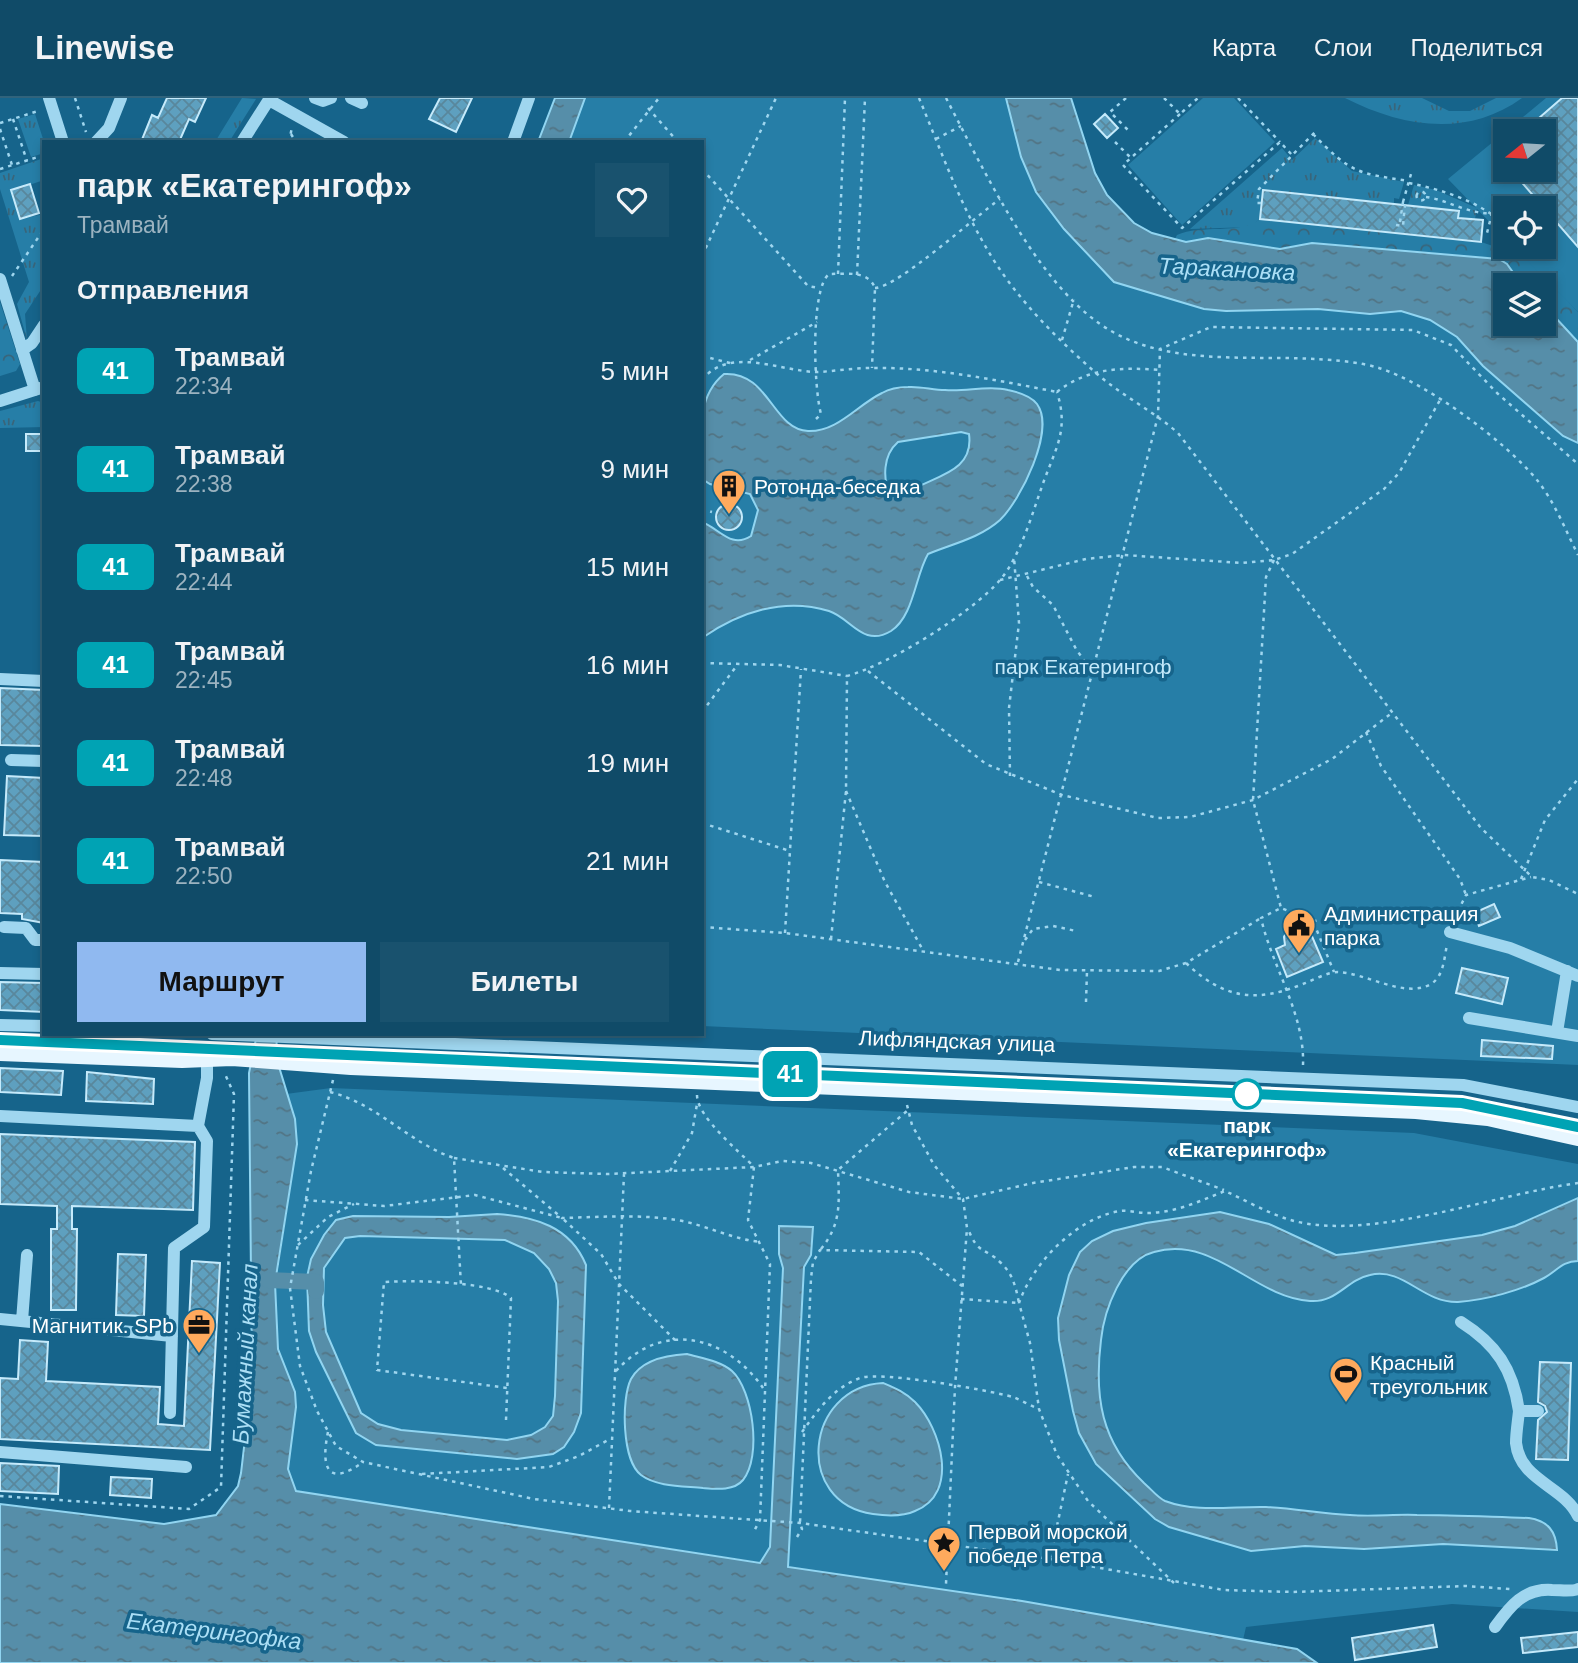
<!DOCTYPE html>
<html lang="ru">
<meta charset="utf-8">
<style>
:root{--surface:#104b68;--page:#19526e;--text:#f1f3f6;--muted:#9cb3c0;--line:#30637c;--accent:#90b9f0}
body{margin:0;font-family:Arial,sans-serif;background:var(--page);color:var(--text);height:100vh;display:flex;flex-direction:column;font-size:26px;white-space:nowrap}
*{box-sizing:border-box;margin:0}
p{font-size:23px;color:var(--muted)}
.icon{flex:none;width:38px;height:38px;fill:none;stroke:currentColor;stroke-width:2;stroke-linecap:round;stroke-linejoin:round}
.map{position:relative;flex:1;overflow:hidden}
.sheet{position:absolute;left:42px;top:42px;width:662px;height:896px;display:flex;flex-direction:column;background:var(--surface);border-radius:0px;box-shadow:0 4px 10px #0003,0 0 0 2px var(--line)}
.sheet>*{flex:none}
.badge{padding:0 14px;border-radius:10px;font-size:24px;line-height:46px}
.needle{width:46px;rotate:252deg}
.fabs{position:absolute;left:1493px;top:21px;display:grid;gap:14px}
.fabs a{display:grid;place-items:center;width:63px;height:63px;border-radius:0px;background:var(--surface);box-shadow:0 4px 10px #0003,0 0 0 2px var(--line);font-size:35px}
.map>.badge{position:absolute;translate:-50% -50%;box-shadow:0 0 0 4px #fff}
h2{padding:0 35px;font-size:26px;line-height:63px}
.round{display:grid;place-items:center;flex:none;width:74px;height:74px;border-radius:0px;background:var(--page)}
.summary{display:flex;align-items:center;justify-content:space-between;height:119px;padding:0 35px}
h1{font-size:33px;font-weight:800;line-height:52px}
.action{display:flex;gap:14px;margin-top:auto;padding:14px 35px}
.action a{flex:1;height:80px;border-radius:0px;background:var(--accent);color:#111;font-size:28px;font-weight:800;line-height:80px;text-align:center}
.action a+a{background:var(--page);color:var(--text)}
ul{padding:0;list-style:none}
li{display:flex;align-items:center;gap:21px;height:98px;padding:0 35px}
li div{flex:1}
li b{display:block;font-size:26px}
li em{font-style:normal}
li .badge{min-width:77px;font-weight:700;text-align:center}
header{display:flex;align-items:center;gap:42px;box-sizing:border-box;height:98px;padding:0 35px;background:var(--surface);border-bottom:2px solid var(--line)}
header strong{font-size:33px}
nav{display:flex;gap:38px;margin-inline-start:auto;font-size:24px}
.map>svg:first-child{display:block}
.grass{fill:url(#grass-tufts)}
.forest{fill:url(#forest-crowns)}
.park{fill:#267ea7}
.water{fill:url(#water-ripples);stroke:#91d5f1;stroke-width:2;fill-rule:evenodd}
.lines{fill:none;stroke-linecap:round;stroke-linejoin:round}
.canal{stroke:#568ea9;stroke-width:16}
.building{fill:url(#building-cross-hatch);stroke:#c5eafb;stroke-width:2}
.path{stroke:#9fd6ef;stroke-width:2.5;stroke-dasharray:3.5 5;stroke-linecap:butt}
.minor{stroke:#9fd6ef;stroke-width:12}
.major{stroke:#e7f6ff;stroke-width:18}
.tram{stroke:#fff;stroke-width:2}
.line-casing{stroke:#fff;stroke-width:16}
.line{stroke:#00a3b4;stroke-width:10}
.stop-dot{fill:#fff;stroke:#00a3b4;stroke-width:3.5}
.labels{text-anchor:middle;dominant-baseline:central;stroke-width:7;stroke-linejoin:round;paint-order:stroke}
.poi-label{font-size:21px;fill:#fff;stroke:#16648b;text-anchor:start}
.park-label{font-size:21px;fill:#c5eafb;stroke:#16648b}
.street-label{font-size:21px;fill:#fff;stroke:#16648b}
.stop-label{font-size:21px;font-weight:bold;fill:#fff;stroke:#16648b}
.water-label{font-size:23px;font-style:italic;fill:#abdff6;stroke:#16648b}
</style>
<header>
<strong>Linewise</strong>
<nav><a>Карта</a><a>Слои</a><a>Поделиться</a></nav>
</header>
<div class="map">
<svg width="1578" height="1565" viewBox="0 0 1578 1565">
<defs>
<pattern id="grass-tufts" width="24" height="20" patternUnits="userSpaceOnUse" patternTransform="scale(1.75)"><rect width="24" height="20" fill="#267ea7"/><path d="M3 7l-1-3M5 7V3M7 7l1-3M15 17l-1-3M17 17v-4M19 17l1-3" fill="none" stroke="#39657a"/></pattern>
<pattern id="forest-crowns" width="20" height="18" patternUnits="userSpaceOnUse" patternTransform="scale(1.75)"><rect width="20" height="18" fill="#267ea7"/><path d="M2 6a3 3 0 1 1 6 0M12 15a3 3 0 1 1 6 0" fill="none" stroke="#39657a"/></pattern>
<pattern id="water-ripples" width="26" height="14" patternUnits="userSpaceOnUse" patternTransform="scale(1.75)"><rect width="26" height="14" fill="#568ea9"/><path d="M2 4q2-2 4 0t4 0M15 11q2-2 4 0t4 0" fill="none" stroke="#527484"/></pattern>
<pattern id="building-cross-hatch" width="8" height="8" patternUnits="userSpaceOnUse" patternTransform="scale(1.75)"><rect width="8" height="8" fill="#5ea0bf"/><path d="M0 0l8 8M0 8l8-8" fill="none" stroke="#59879c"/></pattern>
</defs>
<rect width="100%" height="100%" fill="#16648b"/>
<path class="grass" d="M242 0 256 1 229 44H215Z
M1345 0H1422L1449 13H1470L1496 0H1522C1467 40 1402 29 1345 0Z
M35 16 44 44V55L31 59 18 21Z
M1315 40 1352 73 1404 84 1399 101 1394 100V105L1263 92 1260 121 1250 129 1190 131 1282 50 1292 62Z
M44 60V82L11 93 20 121 44 116V187L25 216 27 242 17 206 29 184 0 91V75Z
M1414 87 1436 92 1477 110 1475 121 1458 120 1459 113 1408 107Z
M38 303 44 305V329L0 330V313Z"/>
<path class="forest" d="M1260 121 1481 144 1496 149 1505 143V149H1517L1578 214V244L1544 207V187H1522L1507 166 1494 160 1423 154 1393 155 1312 145 1280 151 1208 141 1186 144 1175 141 1177 137C1201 126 1241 137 1260 121Z
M0 204 20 266 16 273 0 278Z"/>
<path class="park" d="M585 0H1006L1021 59 1036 94 1064 131 1114 184 1204 211 1226 213 1318 211 1370 216 1401 213 1430 222 1457 239 1483 268 1562 338 1578 345V967L702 928V44H569Z
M1203 0H1234L1275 44 1182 127 1128 67Z
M1546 0H1578V214L1514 149H1544V110H1505V140L1448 81 1505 34V72H1544V33H1506Z
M331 990 1414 1035 1578 1066V1514L1452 1506 1246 1529 1243 1542C928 1487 612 1443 296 1393L288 1372 296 1309 278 1251 275 1193 297 1046 295 1021 286 996Z"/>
<path class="water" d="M555 0H585L569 44H538Z
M1006 0H1071L1095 75 1107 97 1134 125 1152 135 1186 144 1208 140 1280 151 1312 145 1499 161 1507 166 1522 187H1505V226H1544V207L1578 244V345L1563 338 1483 268 1457 239 1430 222 1401 213 1370 216 1318 211 1226 213 1204 211 1114 184 1064 131 1036 94 1021 59Z
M724 276C769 273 773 332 808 333 838 334 857 307 882 295 889 291 900 289 908 289 920 288 933 292 945 292 966 294 988 287 1008 292 1018 294 1031 298 1037 306 1056 332 1020 403 1000 422 980 440 952 446 928 456 915 478 914 518 891 533 863 550 851 520 829 513 784 499 739 514 702 540V424C720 431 731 451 751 438L758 412 750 396 710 386 702 381C702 346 693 301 724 276ZM961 334 969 336C975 379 924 378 900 400L891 398C882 381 883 357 898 344Z
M257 936H277L276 959 295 1021 297 1046 275 1185 278 1251 295 1294 296 1309 288 1371 296 1393 760 1465 770 1449 783 1170 779 1156V1128L813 1129 811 1157 804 1169 788 1469 1022 1503 1297 1551 1317 1565H0V1406L164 1426 216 1417 238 1388 241 1375 252 1281 249 975Z
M1578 1100V1163C1562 1163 1557 1173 1544 1180 1520 1193 1485 1202 1458 1204 1422 1205 1404 1169 1370 1177 1346 1182 1337 1205 1310 1203 1253 1199 1215 1137 1154 1154 1122 1162 1104 1213 1101 1242 1094 1299 1101 1344 1144 1385 1151 1391 1158 1400 1165 1403 1197 1415 1233 1408 1266 1409 1294 1410 1322 1416 1350 1417 1372 1419 1395 1416 1417 1417 1454 1417 1492 1419 1529 1420 1548 1423 1556 1433 1557 1452L1443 1446 1364 1451 1305 1448 1251 1453 1169 1429 1155 1421 1096 1366 1079 1335 1073 1313 1059 1242 1058 1220 1069 1177 1080 1154 1092 1143 1113 1133 1146 1125 1220 1114 1269 1126 1336 1157 1355 1155 1482 1137 1515 1128Z
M497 1116C535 1119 570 1128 586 1167L581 1315 574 1334 564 1349 553 1356 517 1361 376 1347 356 1335 316 1254 309 1233 307 1179 311 1161 324 1137 336 1122 353 1118 449 1119ZM360 1138 505 1142 534 1155 549 1171 556 1185 558 1203 555 1298 553 1318 545 1329 531 1337 507 1342 401 1332 378 1326 361 1315 326 1234 323 1207 324 1170 345 1140Z
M687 1256C701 1260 721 1263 732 1273 753 1292 762 1359 743 1382 734 1393 716 1391 703 1390 684 1388 657 1389 641 1377 622 1363 621 1301 631 1281 642 1261 668 1257 687 1256Z
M883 1285C895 1290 905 1294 915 1304 941 1330 960 1396 915 1413 902 1419 887 1418 873 1416 793 1405 805 1289 883 1285Z"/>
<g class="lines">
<path class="canal" d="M268 1182 316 1184V1193"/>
</g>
<path class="building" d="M167 0H206L195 24 189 21 179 44H141L152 17 158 20Z
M440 0H472L456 34 429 21Z
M1562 0H1578V149L1511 72H1544V33H1524Z
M1105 16 1118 30 1107 40 1094 26Z
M30 86 39 115 20 121 11 92Z
M1263 92 1459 113 1458 120 1483 122 1481 144 1260 121Z
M26 336H44V353H26Z
M716 419a13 13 0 1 1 26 0a13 13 0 1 1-26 0Z
M0 590 44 592V648L0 647Z
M7 678 44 680V738L4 737Z
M0 762 44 764V825L22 821V816L0 815Z
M1494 806 1500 819 1479 828 1474 815Z
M1294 831 1304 838 1311 836 1323 864 1287 879 1276 851 1285 847 1284 839 1287 833Z
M1462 870 1508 880 1502 906 1456 895Z
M0 884 44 885V914L0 912Z
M1482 942 1553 948 1552 961 1481 958Z
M0 970 63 973 61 997 0 994Z
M87 974 154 981 153 1006 86 1003Z
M0 1036 195 1044 193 1112 72 1108V1131H77L76 1212H51V1131H57V1108L0 1106Z
M118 1156 146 1157 144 1218 116 1217Z
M192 1163 220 1165 210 1352 0 1341V1280L18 1281 20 1242 48 1244 46 1283 160 1289 158 1326 184 1328Z
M1540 1264 1571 1265 1568 1362 1536 1361 1538 1322 1547 1314 1545 1308 1538 1304Z
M0 1365 59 1368 58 1396 0 1393Z
M111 1379 152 1381 151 1400 110 1397Z
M1433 1527 1437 1549 1355 1562 1352 1540Z
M1578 1534V1549L1523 1555 1521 1540Z"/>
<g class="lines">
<path class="path" d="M75 0 86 34
M919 0C940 50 959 104 987 151 1014 198 1056 240 1096 275 1122 298 1152 312 1178 335L1481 730 1532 779 1549 782 1578 796
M946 0C983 70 1034 180 1100 226 1162 269 1244 257 1316 261 1335 262 1360 264 1379 270 1427 285 1505 343 1537 382 1554 403 1566 433 1578 457
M1126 0 1110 14 1128 32
M1164 0 1180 16 1198 0
M1238 0 1280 44
M648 10 678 44
M1180 16 1123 67 1182 130 1280 44 1292 57
M13 21 27 63
M0 25 38 13
M0 31 12 67
M291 36 296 44
M1313 36C1351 75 1356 75 1409 83
M936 41 961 28
M289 44 292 29
M624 44 659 0
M1115 44 1131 60
M0 71 44 57
M702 71 808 188 819 190
M1409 85C1443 92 1479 103 1505 127
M1416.5 98a4.5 4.5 0 1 1 9 0a4.5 4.5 0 1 1-9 0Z
M1426 99C1448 102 1470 117 1492 115L1487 135
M1403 104 1411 76
M1261 105H1257L1259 91 1317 32
M1400 124 1403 104
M1396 127 1403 128 1405 107
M702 158 776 0
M838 176 845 0
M857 177 865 0
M12 178 44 131
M875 190C898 189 976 118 1000 101
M1062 242 1074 201
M702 258 730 265
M750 262 817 224
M702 282C730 247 781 274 818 274 836 273 854 270 872 270 934 269 996 282 1057 294
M1057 294C1087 270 1121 269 1159 272
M816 321 821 316C814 292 810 191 829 176 846 176 868 172 875 190L872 270
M702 411 712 414
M1274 462 1266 479 1253 702 1281 810
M1027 478 1033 489 1053 507 1076 551 1093 575
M1000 482 1086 461 1124 457 1242 465 1274 462 1292 456 1384 391 1399 375 1440 302
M702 565 780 567 847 578
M868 573 986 666 1062 697 1158 720 1190 719 1253 702 1332 661 1393 614
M702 614 738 566
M1366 634 1381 668 1460 781 1466 797
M1010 678 1009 610 1019 525 1014 459
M846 693 885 784 924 854
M702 725 790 753
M1521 781 1545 722 1578 681
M1039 784 1095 799
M1454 821 1466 797 1531 779
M1313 823 1456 811
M702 829 785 835 1060 872 1159 873 1186 865 1261 820
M785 835 801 571
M831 841 846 693 847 578C888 567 972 515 1000 482 1022 456 1033 412 1045 380 1058 346 1068 330 1057 294
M1025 842 1033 831 1053 828 1076 833
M1018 864 1158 318 1160 251 1211 229 1413 232 1451 247 1497 295 1578 366
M1186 865C1224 901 1256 905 1303 886 1314 882 1327 874 1338 874 1366 875 1405 901 1431 886 1444 878 1444 860 1447 847
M1086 904 1087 873
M1303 967C1305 916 1272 869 1261 820L1281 810 1313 823 1334 874
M333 982 311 1073 290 1190 300 1268 317 1313 336 1348 363 1364 534 1401 630 1413 800 1425 1050 1461 1224 1492 1293 1494 1466 1488 1510 1491
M330 994C378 1006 409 1045 454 1060L461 1188
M697 997C697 1019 739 1053 754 1069L748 1122 770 1166 760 1422 753 1435
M907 1007 912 1027 934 1067 963 1101 967 1130 955 1289 946 1486
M454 1060 543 1074 608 1076 754 1069 782 1063 811 1065 909 1094 963 1101 1033 1085 1134 1069H1162L1224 1092
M503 1070 562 1120C600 1119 639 1116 677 1122 706 1127 731 1141 761 1144
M670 1073 692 1035 697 1006
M305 1102 384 1108 475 1097 562 1120 601 1156 619 1186 675 1242
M298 1147 328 1119 354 1106
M821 1151C842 1125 839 1104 838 1072L907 1013
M961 1201 1019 1205C1016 1190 1013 1176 1001 1165 984 1148 979 1158 968 1131
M616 1273C662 1222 726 1237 763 1290
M506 1322 511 1200C492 1183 411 1182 384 1184L377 1272 507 1290
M328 1334C321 1367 326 1391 363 1364
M802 1334C818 1312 833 1290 860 1280 881 1273 988 1292 1013 1299 1021 1302 1029 1307 1037 1310
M422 1376 549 1369 579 1358 610 1341
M0 1398 189 1411 221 1389 234 996 225 976
M609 1410 624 1076
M797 1439 802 1431 800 1425 811 1180 813 1164 820 1152 919 1154 962 1188
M1050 1461 1068 1376
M1174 1485 1088 1403 1057 1357 1039 1311 1030 1245 1019 1205C1033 1165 1076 1120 1120 1113 1128 1112 1138 1115 1147 1115 1175 1115 1200 1103 1225 1093 1247 1103 1271 1117 1294 1123 1373 1143 1496 1096 1578 1085"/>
<path class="minor" d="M49 0 63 44
M315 0 323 3 331 0
M351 0 362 5
M269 2 344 44
M96 44 109 30 121 0
M242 44 270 0
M513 44 529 0
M0 181 35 292
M22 252 32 245 44 227
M0 303 44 289
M0 581 44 583
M11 662 44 663
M4 829 26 830 35 842H44
M1450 834 1510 850 1578 878
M0 875 44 876
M1469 920 1578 938
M0 927 44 928
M1557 934 1567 873
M212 936 1463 987 1578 1009
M0 1018 198 1028 207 1043 204 1129 174 1150 170 1315
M198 1028 207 980V960
M0 1221 172 1238
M22 1223 27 1157
M1461 1224C1496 1246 1513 1271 1519 1313
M1538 1313H1519C1518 1323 1516 1335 1516 1345 1520 1383 1564 1388 1578 1418
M0 1354 186 1369
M1495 1529C1510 1508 1524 1490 1552 1492 1561 1492 1572 1494 1578 1491"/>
<path class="major" d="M0 954 182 961 232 959 351 968 1416 1012 1488 1019 1578 1039"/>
<path class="tram" d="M0 942 1462 1005 1578 1029"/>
</g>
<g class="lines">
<defs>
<path id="line" d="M0 942 1462 1005 1578 1029"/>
</defs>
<use href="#line" class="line-casing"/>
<use href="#line" class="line"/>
</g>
<defs>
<symbol id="building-pin" viewBox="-11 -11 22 30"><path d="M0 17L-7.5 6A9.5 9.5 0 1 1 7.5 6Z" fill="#ffaa5d" stroke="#16648b"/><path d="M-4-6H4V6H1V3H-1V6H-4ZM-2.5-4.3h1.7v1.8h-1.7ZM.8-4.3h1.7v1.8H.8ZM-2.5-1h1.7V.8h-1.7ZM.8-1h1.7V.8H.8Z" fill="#111"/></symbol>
<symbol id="civic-pin" viewBox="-11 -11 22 30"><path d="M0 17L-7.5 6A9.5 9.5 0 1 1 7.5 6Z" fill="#ffaa5d" stroke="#16648b"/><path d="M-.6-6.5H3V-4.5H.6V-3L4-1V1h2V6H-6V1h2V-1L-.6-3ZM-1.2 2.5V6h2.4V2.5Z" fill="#111"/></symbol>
<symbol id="office-pin" viewBox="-11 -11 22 30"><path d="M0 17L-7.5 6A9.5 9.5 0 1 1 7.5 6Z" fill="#ffaa5d" stroke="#16648b"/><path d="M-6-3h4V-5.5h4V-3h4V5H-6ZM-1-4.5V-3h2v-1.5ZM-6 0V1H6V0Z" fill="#111"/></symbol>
<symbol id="stadium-pin" viewBox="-11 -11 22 30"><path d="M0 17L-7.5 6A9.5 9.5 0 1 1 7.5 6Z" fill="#ffaa5d" stroke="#16648b"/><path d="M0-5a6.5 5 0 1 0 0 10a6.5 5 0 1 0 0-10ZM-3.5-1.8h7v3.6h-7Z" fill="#111"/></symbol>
<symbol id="sight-pin" viewBox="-11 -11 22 30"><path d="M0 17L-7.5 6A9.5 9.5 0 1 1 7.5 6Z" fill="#ffaa5d" stroke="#16648b"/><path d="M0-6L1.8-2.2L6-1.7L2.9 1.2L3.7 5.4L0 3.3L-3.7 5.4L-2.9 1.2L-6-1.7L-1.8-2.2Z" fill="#111"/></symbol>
</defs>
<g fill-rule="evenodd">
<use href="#building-pin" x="710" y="369" width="38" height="52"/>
<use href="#civic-pin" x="1280" y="808" width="38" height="52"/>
<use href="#office-pin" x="180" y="1208" width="38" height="52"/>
<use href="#stadium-pin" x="1327" y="1257" width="38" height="52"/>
<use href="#sight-pin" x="925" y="1426" width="38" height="52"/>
</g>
<circle class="stop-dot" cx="1247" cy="996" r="14"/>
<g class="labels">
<g class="poi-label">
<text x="754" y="388">Ротонда-беседка</text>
<text x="1324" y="815">Администрация<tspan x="1324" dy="24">парка</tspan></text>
<text x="174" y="1227" text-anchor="end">Магнитик. SPb</text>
<text x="1370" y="1264">Красный<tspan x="1370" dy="24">треугольник</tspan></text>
<text x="968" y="1433">Первой морской<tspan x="968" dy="24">победе Петра</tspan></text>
</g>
<g class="park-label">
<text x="1083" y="568">парк Екатерингоф</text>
</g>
<g class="street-label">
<text transform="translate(957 943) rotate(2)">Лифляндская улица</text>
</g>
<g class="stop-label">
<text x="1247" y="1027">парк<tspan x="1247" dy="24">«Екатерингоф»</tspan></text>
</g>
<g class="water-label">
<text transform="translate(1227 171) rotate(3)">Таракановка</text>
<text transform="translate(245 1256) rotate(-87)">Бумажный канал</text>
<text transform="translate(214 1533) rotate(7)">Екатерингофка</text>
</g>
</g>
</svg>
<div class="fabs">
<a><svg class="needle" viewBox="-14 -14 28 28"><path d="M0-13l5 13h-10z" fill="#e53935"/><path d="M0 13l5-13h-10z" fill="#9cb3c0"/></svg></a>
<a><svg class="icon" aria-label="locate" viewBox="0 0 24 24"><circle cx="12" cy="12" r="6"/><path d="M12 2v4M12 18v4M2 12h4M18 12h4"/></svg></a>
<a><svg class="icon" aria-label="layers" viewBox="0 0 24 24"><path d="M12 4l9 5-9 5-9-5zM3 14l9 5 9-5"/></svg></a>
</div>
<b class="badge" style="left:790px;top:976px;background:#00a3b4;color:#fff">41</b>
<section class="sheet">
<div class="summary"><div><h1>парк «Екатерингоф»</h1><p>Трамвай</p></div><a class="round"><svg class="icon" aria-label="heart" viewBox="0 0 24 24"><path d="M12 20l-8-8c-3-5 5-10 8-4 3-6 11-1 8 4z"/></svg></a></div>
<h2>Отправления</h2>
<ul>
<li><span class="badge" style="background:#00a3b4;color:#fff">41</span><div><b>Трамвай</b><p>22:34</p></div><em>5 мин</em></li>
<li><span class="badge" style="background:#00a3b4;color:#fff">41</span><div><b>Трамвай</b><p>22:38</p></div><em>9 мин</em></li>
<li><span class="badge" style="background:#00a3b4;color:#fff">41</span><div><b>Трамвай</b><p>22:44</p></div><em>15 мин</em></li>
<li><span class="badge" style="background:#00a3b4;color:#fff">41</span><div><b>Трамвай</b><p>22:45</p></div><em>16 мин</em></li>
<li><span class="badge" style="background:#00a3b4;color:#fff">41</span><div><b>Трамвай</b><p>22:48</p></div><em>19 мин</em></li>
<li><span class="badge" style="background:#00a3b4;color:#fff">41</span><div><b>Трамвай</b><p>22:50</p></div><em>21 мин</em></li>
</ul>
<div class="action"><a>Маршрут</a><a>Билеты</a></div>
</section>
</div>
